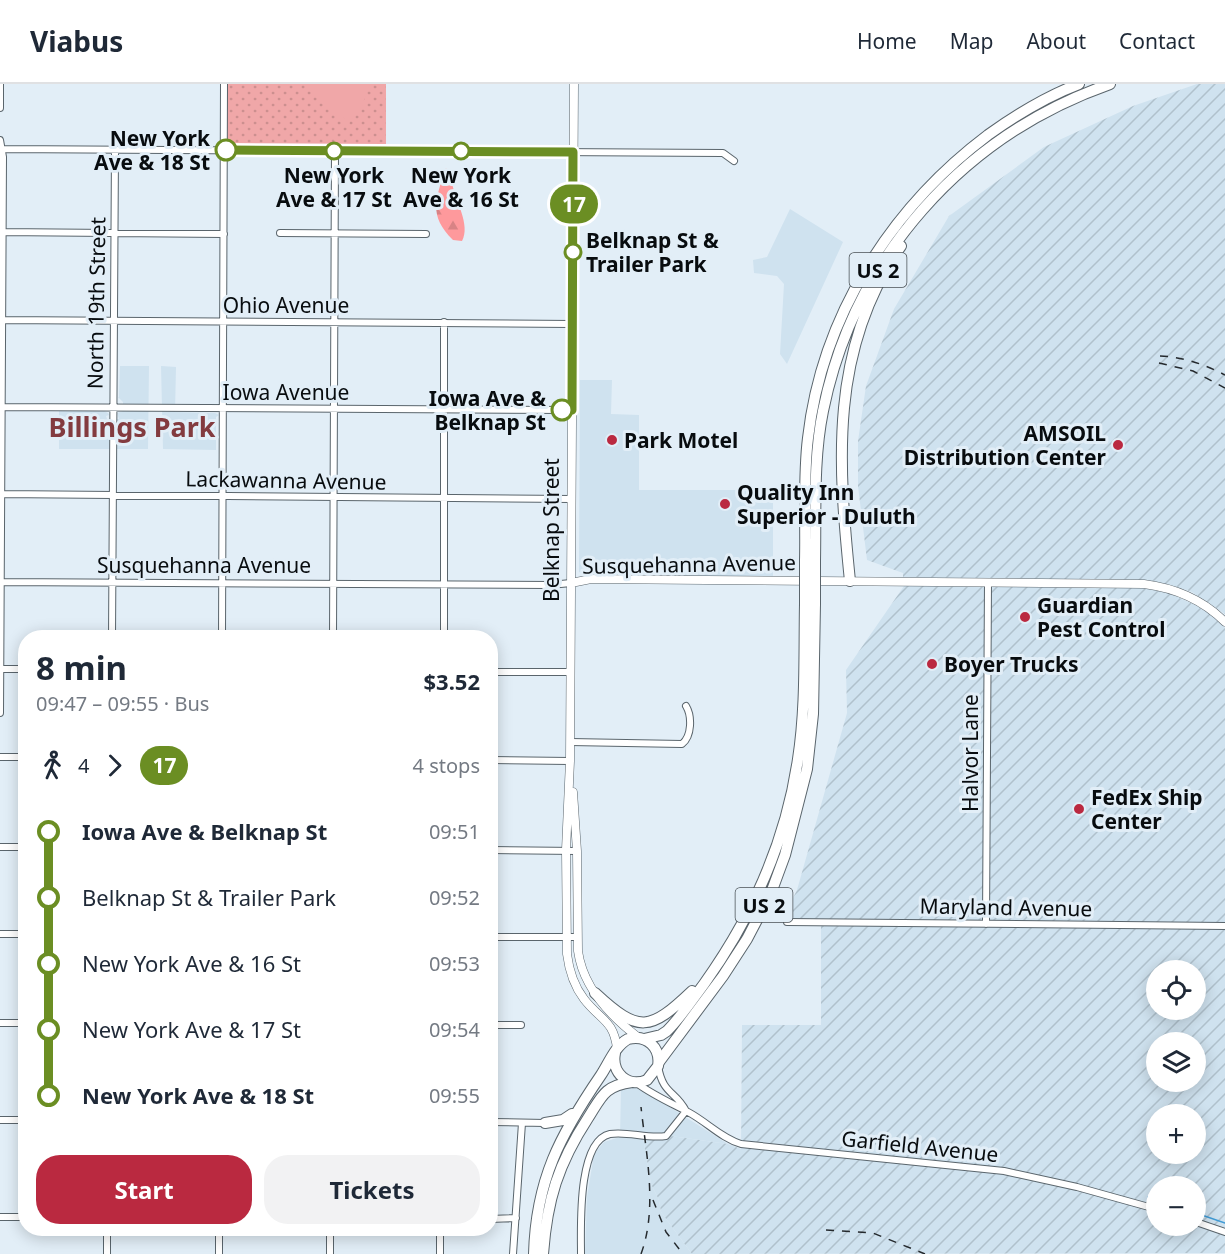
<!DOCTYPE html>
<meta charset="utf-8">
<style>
:root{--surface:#fff;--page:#f2f2f3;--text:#1f2937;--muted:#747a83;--line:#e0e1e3;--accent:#ba2940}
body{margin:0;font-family:"Noto Sans",sans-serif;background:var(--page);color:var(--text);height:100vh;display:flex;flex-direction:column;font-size:22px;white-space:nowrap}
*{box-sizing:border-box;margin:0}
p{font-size:20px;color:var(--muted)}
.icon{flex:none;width:33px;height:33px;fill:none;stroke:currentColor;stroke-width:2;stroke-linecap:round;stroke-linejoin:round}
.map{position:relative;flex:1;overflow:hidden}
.details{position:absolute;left:18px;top:546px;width:480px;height:606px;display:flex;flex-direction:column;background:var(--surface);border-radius:24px;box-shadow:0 3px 15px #0003}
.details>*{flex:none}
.badge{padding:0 12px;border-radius:20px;font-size:21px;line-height:39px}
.buttons{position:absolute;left:1146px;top:876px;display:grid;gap:12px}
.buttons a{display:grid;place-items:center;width:60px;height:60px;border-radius:50%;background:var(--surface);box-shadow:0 3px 15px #0003;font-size:30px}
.map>.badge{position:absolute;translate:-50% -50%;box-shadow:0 0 0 3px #fff}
.legs{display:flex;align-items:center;gap:9px;height:66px;padding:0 18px;font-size:20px}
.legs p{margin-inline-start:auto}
.head{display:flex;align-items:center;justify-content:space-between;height:102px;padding:0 18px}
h1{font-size:33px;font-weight:700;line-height:45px}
.primary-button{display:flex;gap:12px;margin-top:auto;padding:12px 18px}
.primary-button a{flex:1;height:69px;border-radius:24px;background:var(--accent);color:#fff;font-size:24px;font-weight:700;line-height:69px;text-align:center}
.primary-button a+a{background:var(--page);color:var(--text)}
ul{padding:0 18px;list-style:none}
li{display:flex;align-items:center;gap:21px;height:66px;font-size:22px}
li i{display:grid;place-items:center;width:9px;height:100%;margin:0 8px;background:currentColor}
li i::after{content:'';width:15px;height:15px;margin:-8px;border:4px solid;border-radius:50%;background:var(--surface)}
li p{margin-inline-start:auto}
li:first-child i{background:linear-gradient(#0000 50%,currentColor 0)}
li:last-child i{background:linear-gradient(currentColor 50%,#0000 0)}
header{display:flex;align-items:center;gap:36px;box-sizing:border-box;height:84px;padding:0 30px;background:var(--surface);border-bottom:2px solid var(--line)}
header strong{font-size:28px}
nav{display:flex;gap:33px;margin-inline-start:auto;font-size:21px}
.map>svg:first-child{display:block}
.built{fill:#cfe2ef}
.industrial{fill:url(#industrial-furrows);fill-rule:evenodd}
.forest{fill:url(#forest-firs)}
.park{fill:url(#park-dots)}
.garden{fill:#f0a7a8}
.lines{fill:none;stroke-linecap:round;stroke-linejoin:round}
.stream{stroke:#409bd5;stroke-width:1.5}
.minor-casing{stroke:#5a656c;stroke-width:8}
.tertiary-casing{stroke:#5a656c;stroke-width:9}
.trunk-casing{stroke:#5a656c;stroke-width:12}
.motorway-casing{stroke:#5a656c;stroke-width:12}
.minor{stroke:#fff;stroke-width:6}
.tertiary{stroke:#fff;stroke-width:8}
.trunk{stroke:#fff;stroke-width:10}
.motorway{stroke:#fff;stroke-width:10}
.rail{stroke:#252a2e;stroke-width:1.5;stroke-dasharray:8 8;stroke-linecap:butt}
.motorway-bridge-casing{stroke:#5a656c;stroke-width:12;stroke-linecap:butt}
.motorway-bridge{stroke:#fff;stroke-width:10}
.line-1-casing{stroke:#fff;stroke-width:14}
.line-1{stroke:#6b8e23;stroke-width:9}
.stop-1-dot{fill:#fff;stroke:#6b8e23;stroke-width:3}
.poi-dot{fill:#ba2940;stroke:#e2eef7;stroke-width:2}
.labels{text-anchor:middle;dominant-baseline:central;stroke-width:6;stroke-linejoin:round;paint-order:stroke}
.shield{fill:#e2eef7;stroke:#495055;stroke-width:1.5}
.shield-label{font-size:20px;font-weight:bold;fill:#080c0f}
.stop-label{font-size:21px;font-weight:bold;fill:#080c0f;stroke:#e2eef7;text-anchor:end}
.street-label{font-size:21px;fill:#080c0f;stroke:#e2eef7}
.poi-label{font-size:21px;font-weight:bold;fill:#080c0f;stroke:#e2eef7;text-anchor:start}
.district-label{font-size:27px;font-weight:bold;fill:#833b3f;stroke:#e2eef7}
</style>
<header>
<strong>Viabus</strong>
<nav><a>Home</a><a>Map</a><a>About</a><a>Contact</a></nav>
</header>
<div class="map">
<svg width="1225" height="1170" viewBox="0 0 1225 1170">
<defs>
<pattern id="industrial-furrows" width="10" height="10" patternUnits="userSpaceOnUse" patternTransform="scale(1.5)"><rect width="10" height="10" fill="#cfe2ef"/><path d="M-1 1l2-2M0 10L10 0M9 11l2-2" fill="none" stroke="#b0c1cc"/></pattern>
<pattern id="forest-firs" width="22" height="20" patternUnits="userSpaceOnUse" patternTransform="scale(1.5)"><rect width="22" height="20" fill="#fe999c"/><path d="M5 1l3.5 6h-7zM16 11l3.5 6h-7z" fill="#d88385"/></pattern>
<pattern id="park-dots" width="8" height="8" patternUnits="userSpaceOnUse" patternTransform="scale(1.5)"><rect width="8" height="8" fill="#f0a7a8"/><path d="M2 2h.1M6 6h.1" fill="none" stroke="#cc8f8f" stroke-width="1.8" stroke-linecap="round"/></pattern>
</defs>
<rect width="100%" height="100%" fill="#e2eef7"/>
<path class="built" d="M790 125 843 158 787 280 780 270 784 200 777 192 754 189 753 176 767 173Z
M120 282H149L148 365H59V327H104L108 329 109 331 106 332 107 335H119L117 329 123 327V318L118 313H119Z
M161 282 176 283 175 328 215 329 219 331 216 333V366L163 365Z
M580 296H612L611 330 639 331V406H773V493L586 491 579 488Z
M633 1003 649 1010 728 1060 642 1048 651 1100 659 1116 661 1128 692 1170H585L587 1113 594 1070 604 1058 620 1053 621 1004Z"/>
<path class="industrial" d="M1197 0H1225V530L1192 508 1171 501 1144 496 903 493V489L867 476 858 402V357L866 302 894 225 949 132 1044 63 1133 22Z
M904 502 1144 504 1169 509 1195 521 1209 529 1225 544V1169L692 1170 661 1128 659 1116 651 1100 642 1048 728 1060 741 1065 742 941H821V835L783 834 797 806 847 629 846 586ZM1156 886H1196V926H1156ZM1156 958H1196V998H1156ZM1156 1030H1196V1070H1156ZM1156 1102H1196V1142H1156Z"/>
<path class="forest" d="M448 84H450C451 89 451 94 452 99 455 116 471 141 462 157L453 156C428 131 436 116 445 85Z"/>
<path class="park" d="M227 0H386V63L229 61 226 57Z"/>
<path class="garden" d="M304 0H370L362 22 349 39Z"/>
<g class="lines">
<path class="stream" d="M1148 1113 1156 1116
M1196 1129 1225 1139"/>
<defs>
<path id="minor" d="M0 24V0
M0 56 3 73 0 629
M0 65 723 69 734 77
M0 148 224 150
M280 149 426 150
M0 236 572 240
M0 323 572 326
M0 410 571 415
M0 498 550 501 571 499
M112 554 115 66
M222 554 224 0
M333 554 335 67
M444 554V238
M0 585H26
M490 588H570
M570 658 682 660C692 652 692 632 686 622
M0 673H26
M490 676 570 677
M0 763H26
M490 766 577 767
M787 838 1225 842
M986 840 988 498
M0 850H26
M490 853H577
M0 939H26
M490 941H521
M658 982C663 1011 675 1006 686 1027
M638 1000C653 1011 671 1019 688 1028 707 1038 721 1054 741 1060L1004 1087 1077 1103 1156 1125
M0 1036H26
M490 1038 545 1039
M0 1133H26
M490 1135 516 1134
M1196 1138 1225 1148
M107 1144V1170
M219 1170V1144
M330 1170V1144
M440 1170V1144
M513 1170 522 1039
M581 1170C581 1144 577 1057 610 1050 628 1047 647 1055 666 1052L686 1027"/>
<path id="tertiary" d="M574 0 570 677 566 766 567 870C569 886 574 902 584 915 600 936 614 936 617 965
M571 499 591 495 1144 500C1175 504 1203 516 1225 538
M573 708 577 767 578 867C583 904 610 932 639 954"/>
<path id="trunk" d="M545 1039 563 1036 572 1030
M534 1170C536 1096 560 1051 601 991 609 979 615 962 628 955 647 950 661 964 658 982L647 996C628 1004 611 989 615 969
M543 1170C547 1116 558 1080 588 1034 602 1012 604 1002 632 998"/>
<path id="motorway" d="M805 477C806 436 803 394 808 354 822 232 891 124 988 51 1016 31 1047 12 1079 0
M815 477C816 428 813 376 823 327 854 174 962 52 1110 0
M850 497C838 379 829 265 901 162
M595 909C639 950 650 947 692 907
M644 955 661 951 667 947C681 933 692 916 704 900 752 833 786 757 798 675 806 624 804 571 805 520
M659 978 723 892 747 855 771 809 785 771 807 685 813 630 815 520"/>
</defs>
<use href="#minor" class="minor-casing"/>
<use href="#tertiary" class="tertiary-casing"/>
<use href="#trunk" class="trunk-casing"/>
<use href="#motorway" class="motorway-casing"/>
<use href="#minor" class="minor"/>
<use href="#tertiary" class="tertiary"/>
<use href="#trunk" class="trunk"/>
<use href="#motorway" class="motorway"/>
<path class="rail" d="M1160 272C1183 273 1204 280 1225 291
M1159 279 1193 287 1225 304
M653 1116 666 1148 683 1170
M826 1146 873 1149 925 1170
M641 1170C658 1124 646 1070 641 1023"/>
<defs>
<path id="motorway-bridge" d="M805 520V477
M815 520V477"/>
</defs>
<use href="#motorway-bridge" class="motorway-bridge-casing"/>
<use href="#motorway-bridge" class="motorway-bridge"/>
</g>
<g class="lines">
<defs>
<path id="line-1" d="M226 66 573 68 572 326H562"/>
</defs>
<use href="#line-1" class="line-1-casing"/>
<use href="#line-1" class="line-1"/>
</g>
<g class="stop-1-dot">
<circle cx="226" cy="66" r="10"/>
<circle cx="334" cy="67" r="8"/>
<circle cx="461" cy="67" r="8"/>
<circle cx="573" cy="168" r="8"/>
<circle cx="562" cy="326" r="10"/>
</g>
<g class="poi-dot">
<circle cx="612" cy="356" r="6"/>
<circle cx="1118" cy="361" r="6"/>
<circle cx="725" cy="420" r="6"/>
<circle cx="1025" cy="533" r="6"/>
<circle cx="932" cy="580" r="6"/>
<circle cx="1079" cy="725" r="6"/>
</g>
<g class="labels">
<g class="shield">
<rect x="849.5" y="169" width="57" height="34" rx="4.5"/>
<rect x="735.5" y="804" width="57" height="34" rx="4.5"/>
</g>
<g class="shield-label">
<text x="878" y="186">US 2</text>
<text x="764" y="821">US 2</text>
</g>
<g class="stop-label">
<text x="210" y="54">New York<tspan x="210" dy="24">Ave &amp; 18 St</tspan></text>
<text x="334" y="91" text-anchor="middle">New York<tspan x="334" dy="24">Ave &amp; 17 St</tspan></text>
<text x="461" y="91" text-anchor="middle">New York<tspan x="461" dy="24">Ave &amp; 16 St</tspan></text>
<text x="586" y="156" text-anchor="start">Belknap St &amp;<tspan x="586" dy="24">Trailer Park</tspan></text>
<text x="546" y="314">Iowa Ave &amp;<tspan x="546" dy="24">Belknap St</tspan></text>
</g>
<g class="street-label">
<text transform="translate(96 219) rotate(-89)">North 19th Street</text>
<text x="286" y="221">Ohio Avenue</text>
<text x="286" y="308">Iowa Avenue</text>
<text transform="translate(286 396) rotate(1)">Lackawanna Avenue</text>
<text transform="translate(551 446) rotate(-90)">Belknap Street</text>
<text transform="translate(689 480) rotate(-1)">Susquehanna Avenue</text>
<text x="204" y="481">Susquehanna Avenue</text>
<text transform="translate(970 669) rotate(-90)">Halvor Lane</text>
<text transform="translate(1006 823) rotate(1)">Maryland Avenue</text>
<text transform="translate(920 1062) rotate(6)">Garfield Avenue</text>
</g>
<g class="poi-label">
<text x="1106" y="349" text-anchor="end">AMSOIL<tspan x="1106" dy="24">Distribution Center</tspan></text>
<text x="624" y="356">Park Motel</text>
<text x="737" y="408">Quality Inn<tspan x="737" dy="24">Superior - Duluth</tspan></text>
<text x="1037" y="521">Guardian<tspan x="1037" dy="24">Pest Control</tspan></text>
<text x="944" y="580">Boyer Trucks</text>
<text x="1091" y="713">FedEx Ship<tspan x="1091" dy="24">Center</tspan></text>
</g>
<g class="district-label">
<text x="132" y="342">Billings Park</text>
</g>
</g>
</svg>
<div class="buttons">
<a><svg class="icon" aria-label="locate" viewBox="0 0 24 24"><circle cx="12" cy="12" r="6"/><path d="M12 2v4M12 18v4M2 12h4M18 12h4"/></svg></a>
<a><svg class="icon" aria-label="layers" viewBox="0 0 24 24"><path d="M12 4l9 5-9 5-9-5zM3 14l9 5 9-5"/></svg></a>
<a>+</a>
<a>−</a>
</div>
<b class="badge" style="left:574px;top:120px;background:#6b8e23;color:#fff">17</b>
<section class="details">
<div class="head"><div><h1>8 min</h1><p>09:47 – 09:55 · Bus</p></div><b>$3.52</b></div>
<div class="legs"><svg class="icon" aria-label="walk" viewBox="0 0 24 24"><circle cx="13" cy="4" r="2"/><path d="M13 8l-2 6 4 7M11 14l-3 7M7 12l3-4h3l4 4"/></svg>4<svg class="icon" aria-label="forward" viewBox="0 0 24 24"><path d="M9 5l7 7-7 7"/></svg><b class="badge" style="background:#6b8e23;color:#fff">17</b><p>4 stops</p></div>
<ul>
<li><i style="color:#6b8e23"></i><b>Iowa Ave &amp; Belknap St</b><p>09:51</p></li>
<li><i style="color:#6b8e23"></i><span>Belknap St &amp; Trailer Park</span><p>09:52</p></li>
<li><i style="color:#6b8e23"></i><span>New York Ave &amp; 16 St</span><p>09:53</p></li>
<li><i style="color:#6b8e23"></i><span>New York Ave &amp; 17 St</span><p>09:54</p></li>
<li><i style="color:#6b8e23"></i><b>New York Ave &amp; 18 St</b><p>09:55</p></li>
</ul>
<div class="primary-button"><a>Start</a><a>Tickets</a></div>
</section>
</div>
